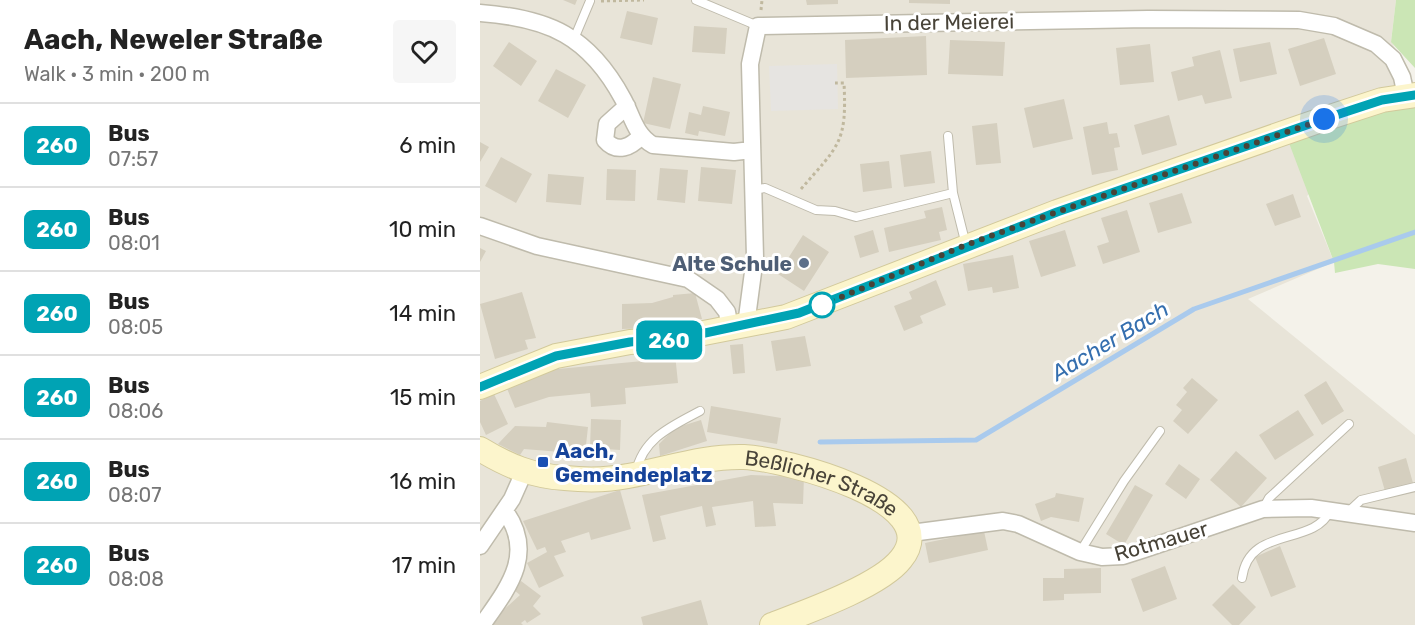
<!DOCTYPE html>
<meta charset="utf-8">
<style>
:root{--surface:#fff;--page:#f6f6f6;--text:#222;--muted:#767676;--line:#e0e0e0}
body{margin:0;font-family:Rubik,sans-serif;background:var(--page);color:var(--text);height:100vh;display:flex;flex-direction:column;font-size:22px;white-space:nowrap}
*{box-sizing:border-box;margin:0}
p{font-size:20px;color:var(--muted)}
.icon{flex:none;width:33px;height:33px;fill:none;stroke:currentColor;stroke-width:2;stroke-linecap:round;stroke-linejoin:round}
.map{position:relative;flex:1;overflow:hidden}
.side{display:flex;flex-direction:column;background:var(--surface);width:480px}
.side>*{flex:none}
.badge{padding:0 12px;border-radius:9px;font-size:21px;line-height:39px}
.you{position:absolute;width:30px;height:30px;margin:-15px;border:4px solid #fff;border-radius:50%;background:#1a73e8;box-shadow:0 0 0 9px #1a73e833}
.map>.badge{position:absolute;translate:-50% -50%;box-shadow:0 0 0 3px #fff}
.round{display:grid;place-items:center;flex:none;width:63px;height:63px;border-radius:6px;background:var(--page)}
.summary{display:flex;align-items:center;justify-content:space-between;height:102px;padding:0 24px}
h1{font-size:28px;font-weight:700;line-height:45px}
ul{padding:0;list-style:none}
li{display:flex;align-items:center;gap:18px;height:84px;padding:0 24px;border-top:2px solid var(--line)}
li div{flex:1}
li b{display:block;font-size:22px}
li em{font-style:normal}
li .badge{min-width:66px;font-weight:700;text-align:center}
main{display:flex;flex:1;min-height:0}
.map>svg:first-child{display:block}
.residential{fill:#e8e4d8}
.green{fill:#cbe6b5}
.parking{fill:#e6e4e1}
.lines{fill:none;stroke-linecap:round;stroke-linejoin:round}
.stream{stroke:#a9caed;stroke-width:5}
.building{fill:#d5cfbf}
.lane-casing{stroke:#bfbbac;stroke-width:10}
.street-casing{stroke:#bfbbac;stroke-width:19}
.secondary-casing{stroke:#d2c99b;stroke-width:26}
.path{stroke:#c0b89e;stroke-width:3;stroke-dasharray:3 3;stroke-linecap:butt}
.lane{stroke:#fff;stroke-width:8}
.street{stroke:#fff;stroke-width:16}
.secondary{stroke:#fcf5cc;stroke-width:24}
.line-casing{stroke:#fff;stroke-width:14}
.line{stroke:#00a3b4;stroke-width:9}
.walk{stroke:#484338;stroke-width:6;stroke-dasharray:0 10.8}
.service-dot{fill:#5c6f8a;stroke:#fff;stroke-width:2}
.stop-dot{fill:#fff;stroke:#00a3b4;stroke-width:3}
.transit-dot{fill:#1a4fb4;stroke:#fff;stroke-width:2}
.labels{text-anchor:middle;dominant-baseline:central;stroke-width:6;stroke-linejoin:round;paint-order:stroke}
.street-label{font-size:21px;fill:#484338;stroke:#fff}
.service-label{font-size:21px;font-weight:bold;fill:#4e5e75;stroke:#fff;text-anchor:end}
.transit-label{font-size:21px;font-weight:bold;fill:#164399;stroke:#fff;text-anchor:start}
.water-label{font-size:22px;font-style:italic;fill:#356faf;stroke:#fff}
</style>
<main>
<section class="side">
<div class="summary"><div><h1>Aach, Neweler Straße</h1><p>Walk · 3 min · 200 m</p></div><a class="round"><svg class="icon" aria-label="heart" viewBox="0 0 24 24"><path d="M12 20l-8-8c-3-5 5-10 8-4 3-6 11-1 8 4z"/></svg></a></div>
<ul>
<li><span class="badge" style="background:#00a3b4;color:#fff">260</span><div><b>Bus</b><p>07:57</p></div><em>6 min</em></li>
<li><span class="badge" style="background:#00a3b4;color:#fff">260</span><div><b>Bus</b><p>08:01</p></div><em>10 min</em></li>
<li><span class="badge" style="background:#00a3b4;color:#fff">260</span><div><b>Bus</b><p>08:05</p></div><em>14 min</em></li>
<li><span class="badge" style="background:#00a3b4;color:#fff">260</span><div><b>Bus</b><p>08:06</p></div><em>15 min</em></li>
<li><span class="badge" style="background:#00a3b4;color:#fff">260</span><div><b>Bus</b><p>08:07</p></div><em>16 min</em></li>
<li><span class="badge" style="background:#00a3b4;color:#fff">260</span><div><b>Bus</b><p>08:08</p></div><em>17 min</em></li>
</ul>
</section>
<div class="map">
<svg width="935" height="625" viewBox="0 0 935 625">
<rect width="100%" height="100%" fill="#f4f2ea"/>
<path class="residential" d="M0 0H916L911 41 935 85 827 196 854 262 768 299 935 435V625H0Z"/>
<path class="green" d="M916 0H935V68L911 42Z
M935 103V269L898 264 855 273 854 262 809 143 893 113Z"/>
<path class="parking" d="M357 64 358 109 291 111 289 66Z"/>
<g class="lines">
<path class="stream" d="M340 442 496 440 714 309 935 232"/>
</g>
<path class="building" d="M83 0H97L95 5Z
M326 0H358V4L327 5Z
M429 0H470V4L429 3Z
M147 11 178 18 172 45 140 38Z
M214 26 247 28 245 54 212 52Z
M446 36 447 75 366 78 365 40Z
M844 38 856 74 820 86 808 49Z
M470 40 525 42 523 76 468 74Z
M29 42 57 61 41 86 13 66Z
M790 42 797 74 760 82 753 49Z
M670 44 674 82 640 85 636 48Z
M740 50 752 98 725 104 722 95 698 101 691 72 714 66 712 57Z
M76 69 106 85 88 118 58 101Z
M173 77 201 84 190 129 163 123Z
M584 99 593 139 553 148 544 108Z
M223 106 250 112 245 136 219 131 218 136 205 133 209 112 221 115Z
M689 115 697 145 662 155 654 125Z
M627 122 629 134 637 133 640 147 634 148 638 170 612 175 603 127Z
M517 123 521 163 496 165 492 126Z
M0 142 9 147 0 162Z
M451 151 455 183 424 187 420 155Z
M21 157 52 174 36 203 5 186Z
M409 161 412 188 383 192 380 164Z
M221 167 256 170 252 204 218 201Z
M180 168 208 170 205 203 177 200Z
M127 169 156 170 155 201 126 200Z
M68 174 104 177 101 205 66 202Z
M702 193 712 223 678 233 669 203Z
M813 194 821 217 795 226 786 204Z
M462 207 467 230 459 232 461 240 409 252 404 228 446 218 444 211Z
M647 210 660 252 623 264 617 246 629 242 621 218Z
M393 230 399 252 380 258 374 236Z
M585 230 596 266 561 277 549 241Z
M323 235 349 252 324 291 298 274Z
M0 248 6 251 0 262Z
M533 255 539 288 513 293 512 287 488 291 483 264Z
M456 280 466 305 440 316 443 323 424 331 414 306 432 299 429 292Z
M42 292 56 338 45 340 48 349 15 359 0 304Z
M215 293 222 319 171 328 142 329V304L172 303 193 297V295Z
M325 336 331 366 296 371 291 341Z
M263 344 265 373 253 374 250 345Z
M195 354 198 383 145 388 146 404 111 407 110 393 69 397 35 408 26 386 67 370 163 361V357Z
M712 378 738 400 708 434 693 421 702 410 696 405 707 392 703 388Z
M846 381 864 411 842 425 824 395Z
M14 394 28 424 6 435 0 422V401Z
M231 406 301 418 297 444 227 432Z
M818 410 834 435 795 460 779 435Z
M111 419 141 420 140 450 110 448Z
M221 420 227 441 180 456 179 444 195 428Z
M67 422 108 427 105 454 44 449 40 455 18 444 35 426 66 427Z
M756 451 787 478 761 507 730 480Z
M926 458 933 483 905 491 898 467Z
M699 464 720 479 706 499 685 484Z
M271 475 324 477 323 504 293 503 296 526 275 527 273 501 232 507 236 525 226 527 222 506 180 516 186 539 173 542 162 495Z
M655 485 673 495 644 545 626 534Z
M140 490 151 529 111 540 109 532 81 541 86 552 74 556 84 576 59 588 47 563 67 552 65 547 57 550 43 521Z
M576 493 604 498 599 522 571 517 561 521 555 504 575 497Z
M504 531 508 550 449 563 445 543Z
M800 546 816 587 791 597 775 557Z
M685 566 697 599 663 612 651 579Z
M621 568V593L584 594V600L563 601V578H584V569Z
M41 581 61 596 53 606 61 614 47 623 45 620 41 623 43 625H7L40 595 34 590Z
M753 584 776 607 759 625H752L732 605Z
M221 600 228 625H163L161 617Z"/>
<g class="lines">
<defs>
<path id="lane" d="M216 0 278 26
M94 39 110 1
M468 136 473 193 486 245
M273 190 285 188 336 210 355 211 376 217 473 193
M156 472C163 438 192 426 220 411
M783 509 789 498 869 424
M867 513 881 500 935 487
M600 552 644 481 680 431
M762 578C769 525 833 547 850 511"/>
<path id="street" d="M0 13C69 18 109 36 143 99 152 115 155 135 173 145L254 152 272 150
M147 106 127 124 125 140C137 154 151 147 161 136
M0 226 57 246 208 279 237 299 247 312 250 328
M266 325 275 257 270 64 278 26 668 19 819 20 854 26 896 44 913 59 922 77 926 96
M431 533 523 521 538 524 600 552 622 557 643 556 665 549 783 509 831 508 935 523
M0 546 32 499 44 472
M2 625C28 588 56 554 25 511"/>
<g id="secondary">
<path d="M0 387 76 356 150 342 193 339 306 317 577 212 844 119 902 100 935 95"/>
<path id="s1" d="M0 449C28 466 52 476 85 478 105 480 128 480 148 476 188 469 223 456 264 457 302 459 469 500 421 559 400 586 326 612 292 625"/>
</g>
</defs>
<use href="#lane" class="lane-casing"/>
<use href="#street" class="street-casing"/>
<use href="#secondary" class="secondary-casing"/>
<path class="path" d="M121 1 164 0
M281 10 282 0
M321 189C359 145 367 143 364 83H355"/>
<use href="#lane" class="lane"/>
<use href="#street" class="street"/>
<use href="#secondary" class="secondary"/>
</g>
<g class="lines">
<defs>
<path id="line" d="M0 387 76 356 150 342 211 336 319 313 577 212 844 119 902 100 935 95"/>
</defs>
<use href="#line" class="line-casing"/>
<use href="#line" class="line"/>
<path class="walk" d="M342 305 486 245 577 212 844 119"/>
</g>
<circle class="service-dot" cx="324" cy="263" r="6"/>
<circle class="stop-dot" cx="342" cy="305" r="12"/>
<rect class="transit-dot" x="57" y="456" width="12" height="12" rx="3"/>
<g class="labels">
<g class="street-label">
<text transform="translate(469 22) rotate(-1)">In der Meierei</text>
<text stroke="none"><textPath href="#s1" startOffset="354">Beßlicher Straße</textPath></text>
<text transform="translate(681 541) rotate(-16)">Rotmauer</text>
</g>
<g class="service-label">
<text x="312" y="263">Alte Schule</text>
</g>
<g class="transit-label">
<text x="75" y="450">Aach,<tspan x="75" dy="24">Gemeindeplatz</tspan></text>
</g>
<g class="water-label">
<text transform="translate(630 341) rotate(-31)">Aacher Bach</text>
</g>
</g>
</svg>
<div class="you" style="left:844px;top:119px"></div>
<b class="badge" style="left:189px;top:340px;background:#00a3b4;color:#fff">260</b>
</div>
</main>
